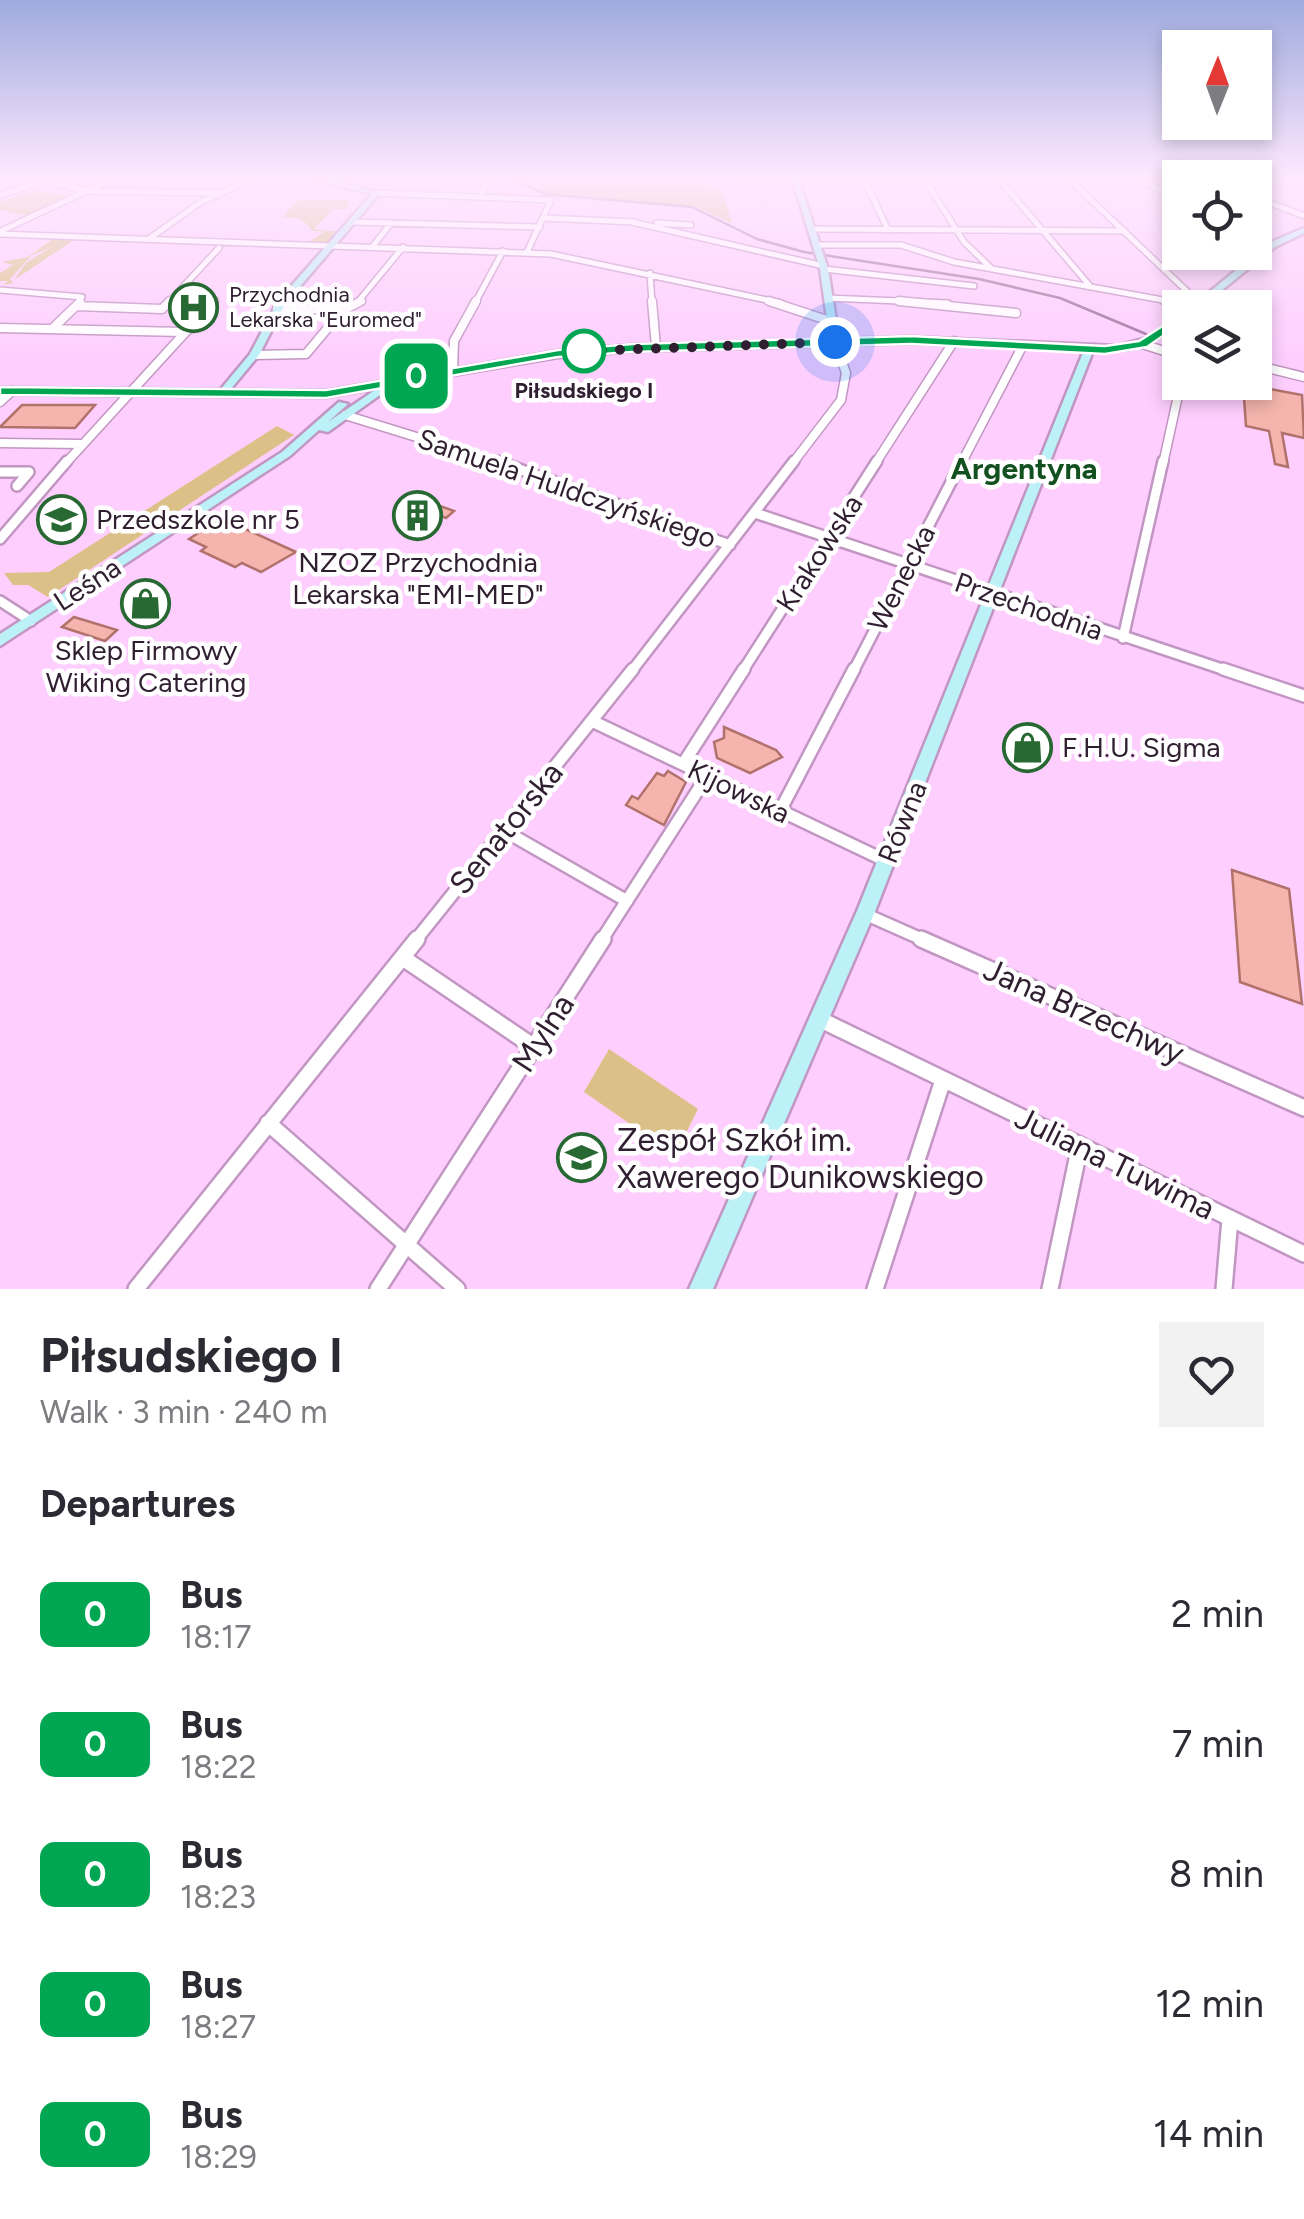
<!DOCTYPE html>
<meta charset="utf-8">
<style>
:root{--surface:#fff;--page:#f2f2f3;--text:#2b2b33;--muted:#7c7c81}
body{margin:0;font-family:Figtree,sans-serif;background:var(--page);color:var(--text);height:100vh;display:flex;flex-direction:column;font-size:38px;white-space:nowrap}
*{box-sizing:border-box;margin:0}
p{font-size:32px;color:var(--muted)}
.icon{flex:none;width:55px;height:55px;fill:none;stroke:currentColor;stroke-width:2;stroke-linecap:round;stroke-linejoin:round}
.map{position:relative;height:1289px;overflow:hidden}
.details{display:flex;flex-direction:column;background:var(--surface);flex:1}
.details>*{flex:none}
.badge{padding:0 20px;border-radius:15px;font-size:35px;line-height:65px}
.needle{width:65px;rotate:1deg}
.fabs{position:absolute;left:1162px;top:30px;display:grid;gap:20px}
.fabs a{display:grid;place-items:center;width:110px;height:110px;border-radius:0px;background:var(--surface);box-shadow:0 5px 15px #0003;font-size:50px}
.you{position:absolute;width:50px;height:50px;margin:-25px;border:8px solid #fff;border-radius:50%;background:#1a73e8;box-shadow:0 0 0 15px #1a73e833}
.map>.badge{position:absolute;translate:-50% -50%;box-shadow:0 0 0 5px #fff}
h2{padding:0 40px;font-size:38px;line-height:90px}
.round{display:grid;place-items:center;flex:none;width:105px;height:105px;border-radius:0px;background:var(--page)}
.headline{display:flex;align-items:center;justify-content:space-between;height:170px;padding:0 40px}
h1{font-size:48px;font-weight:700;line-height:75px}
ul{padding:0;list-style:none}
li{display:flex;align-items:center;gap:30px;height:130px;padding:0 40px}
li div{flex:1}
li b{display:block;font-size:38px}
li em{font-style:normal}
li .badge{min-width:110px;font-weight:700;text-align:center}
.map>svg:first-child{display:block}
.green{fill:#dbc187}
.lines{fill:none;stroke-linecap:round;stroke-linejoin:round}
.stream{stroke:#9f759f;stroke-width:2.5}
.building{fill:#f5b5ae;stroke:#b0726b;stroke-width:2.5}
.street-far4-casing{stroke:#c296c2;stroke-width:8}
.street-far3-casing{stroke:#c296c2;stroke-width:11}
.street-far2-casing{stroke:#c296c2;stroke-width:14}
.street-far1-casing{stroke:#c296c2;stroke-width:16}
.street-casing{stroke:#c296c2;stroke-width:20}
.secondary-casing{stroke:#c296c2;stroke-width:5}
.street-far4{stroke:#fff;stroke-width:5}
.street-far3{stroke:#fff;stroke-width:8}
.street-far2{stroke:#fff;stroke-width:9}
.street-far1{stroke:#fff;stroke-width:11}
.street{stroke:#fff;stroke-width:15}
.secondary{fill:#bcf1f7;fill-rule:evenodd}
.line{fill:#00a651;stroke:#fff;stroke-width:2.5}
.walk{stroke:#301f30;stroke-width:10;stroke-dasharray:0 18}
.stop-dot{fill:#fff;stroke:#00a651;stroke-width:5}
.labels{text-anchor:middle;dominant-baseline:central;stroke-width:9;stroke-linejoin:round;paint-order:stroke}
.far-poi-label{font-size:22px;fill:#301f30;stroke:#fff;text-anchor:start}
.far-stop-label{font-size:22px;font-weight:bold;fill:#301f30;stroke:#fff}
.street-label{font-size:28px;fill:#301f30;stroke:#fff}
.poi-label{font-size:28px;fill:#301f30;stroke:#fff;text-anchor:start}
.neighbourhood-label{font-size:30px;font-weight:bold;fill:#13501f;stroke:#fff}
.near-street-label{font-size:32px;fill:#301f30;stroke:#fff}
.near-poi-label{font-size:32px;fill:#301f30;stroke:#fff;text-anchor:start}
</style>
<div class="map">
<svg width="1304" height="1289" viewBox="0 0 1304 1289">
<rect width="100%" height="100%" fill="#fecffe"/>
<path class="green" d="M514 178H686L721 189 732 223 696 207 546 193Z
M36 190 73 197 31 217 0 210V202Z
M297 200H350L346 209H333L314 229 340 232 329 243 309 242 325 231H312C302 217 299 218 283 217Z
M54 238 92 239 74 240 14 280 26 263 50 248 32 255 10 279 13 283 3 285 8 281H0V273L13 265 2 262 28 257Z
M277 426 294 435 48 597 28 585H13L4 573 49 572Z
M609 1049 698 1109 675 1155 584 1092Z"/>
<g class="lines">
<path class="stream" d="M509 178 545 194 692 207 757 239 804 252 979 279 1060 298 1146 334
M1255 328 1264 326
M1167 342 1180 343"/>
</g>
<path class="building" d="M1243 384 1302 395 1304 438 1282 433 1288 467 1275 464 1269 431 1246 426Z
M22 405H95L75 428 0 427Z
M426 502H429L454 511 446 518 429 511 414 524 404 520Z
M221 518 296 552 261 572 242 563 235 567 201 551 206 547 189 539Z
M74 617 117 630 105 641 62 627Z
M724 727 776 750 782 757 750 773 717 758 714 742 724 738Z
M668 771 686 782 664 825 626 805 632 796 638 799 657 773 664 776Z
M1232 870 1289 889 1302 1004 1240 982Z"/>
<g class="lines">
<defs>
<path id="street-far4" d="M31 178 87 191 220 193
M740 178 925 179
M924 178 964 242 991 268
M998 178 1090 286
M1068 178 1192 296 1202 300
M1137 178 1180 200
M864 179 888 230
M377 193 551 200 527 252
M0 195 42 182
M480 197 489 178
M1255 197 1304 216
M544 218 635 222
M353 222 540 227
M632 222 824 266
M657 223 691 225
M812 229 1125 231
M1 231 114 178
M0 234 551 254 781 303
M150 238 201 202 254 178
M817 245H901L954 262 1179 303
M373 246 391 223
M824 269 974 286
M650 273 652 303
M0 290 82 297
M827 298 948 303
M168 303 219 248
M211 303 214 300
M357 303 403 247
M475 303 503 251"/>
<path id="street-far3" d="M652 301 656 347
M769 301 830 321
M899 301 1016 313
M1165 301 1195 306
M76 306 162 309 170 301
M277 309H344
M0 328 183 332
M52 329 80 302
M1142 344 1180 356
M254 355 306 354 342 311 361 301
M1255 365 1304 377
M453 371 454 341 476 301
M0 402 12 391
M345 415 504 464
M0 443 82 444
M65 464 214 301
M792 464 841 400 846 373 835 342
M875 464 954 341
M961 464 1023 345
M1163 464 1181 382"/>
<path id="street-far2" d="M497 461 730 545
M0 472H29L17 486
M755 513 1231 672
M0 539 67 461
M0 601 31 621
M1123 638 1163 461
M631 672 794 461
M742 672 877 461
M853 672 962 461"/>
<path id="street-far1" d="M1223 669 1304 696
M592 721 886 861
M683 764 744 669
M780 811 854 669
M503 830 627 901
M865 914 926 941
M415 941 633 669
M601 941 707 776"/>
<path id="street" d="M921 939 1304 1108
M403 958 534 1047
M819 1019 1304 1254
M268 1123 457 1289
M136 1289 417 939
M378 1289 603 939
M875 1289 943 1080
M1050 1289 1080 1145
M1224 1289 1230 1219"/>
<path id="secondary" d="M309 178H320L380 193 285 304 259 355 230 390 326 391 558 351 632 345 830 340 820 269 792 178H798L828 269 839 339 911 337 1117 346 1151 337 1180 315V322C1151 346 1131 352 1093 351L874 914 713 1289H689L857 911 1084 350 911 343 632 351 558 357 394 385 328 432 319 430 290 456 0 646V634L282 452 339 402 348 404 328 422 378 388 326 397 0 394V388L220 390 250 354 278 301 372 194Z
M1304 228V233L1275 247 1200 308H1190L1269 243Z"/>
</defs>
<use href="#street-far4" class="street-far4-casing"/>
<use href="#street-far3" class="street-far3-casing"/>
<use href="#street-far2" class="street-far2-casing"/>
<use href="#street-far1" class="street-far1-casing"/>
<use href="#street" class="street-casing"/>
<use href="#secondary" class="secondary-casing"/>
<use href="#street-far4" class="street-far4"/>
<use href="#street-far3" class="street-far3"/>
<use href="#street-far2" class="street-far2"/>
<use href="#street-far1" class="street-far1"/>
<use href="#street" class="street"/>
<use href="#secondary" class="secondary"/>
</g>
<linearGradient id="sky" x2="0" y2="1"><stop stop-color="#9eaade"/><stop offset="0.5" stop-color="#ffe9ff"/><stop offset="1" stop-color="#ffe9ff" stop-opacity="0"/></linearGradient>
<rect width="1304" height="358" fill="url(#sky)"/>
<path class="line" d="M1180 315 1184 321 1147 347 1105 354 911 344 632 352 558 357 326 398 0 395V387L326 390 558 350 632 344 911 336 1105 346 1139 341Z"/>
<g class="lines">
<path class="walk" d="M584 351 835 342"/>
</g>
<defs>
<symbol id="hospital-ring" viewBox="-11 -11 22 22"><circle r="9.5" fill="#fff" stroke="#286832" stroke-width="1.5"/><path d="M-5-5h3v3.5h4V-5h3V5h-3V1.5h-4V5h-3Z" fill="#286832"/></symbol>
<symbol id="building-ring" viewBox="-11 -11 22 22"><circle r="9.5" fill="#fff" stroke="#286832" stroke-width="1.5"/><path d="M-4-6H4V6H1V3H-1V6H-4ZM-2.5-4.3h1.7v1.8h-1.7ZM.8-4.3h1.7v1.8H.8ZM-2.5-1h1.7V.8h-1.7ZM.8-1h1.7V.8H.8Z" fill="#286832"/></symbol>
<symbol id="school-ring" viewBox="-11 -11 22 22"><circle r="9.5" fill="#fff" stroke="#286832" stroke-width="1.5"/><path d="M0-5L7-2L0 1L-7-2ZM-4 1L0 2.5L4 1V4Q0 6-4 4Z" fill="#286832"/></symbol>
<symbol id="shop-ring" viewBox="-11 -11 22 22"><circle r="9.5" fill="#fff" stroke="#286832" stroke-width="1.5"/><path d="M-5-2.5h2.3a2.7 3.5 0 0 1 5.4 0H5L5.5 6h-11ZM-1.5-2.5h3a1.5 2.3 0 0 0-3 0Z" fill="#286832"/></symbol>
</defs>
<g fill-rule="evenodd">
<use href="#hospital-ring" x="166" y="280" width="55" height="55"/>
<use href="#building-ring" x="390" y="488" width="55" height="55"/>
<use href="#school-ring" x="34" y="492" width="55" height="55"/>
<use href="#shop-ring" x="118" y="576" width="55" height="55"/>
<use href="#shop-ring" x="1000" y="720" width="55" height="55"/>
<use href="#school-ring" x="554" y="1130" width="55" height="55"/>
</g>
<circle class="stop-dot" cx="584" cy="351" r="20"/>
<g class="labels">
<g class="far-poi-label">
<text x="229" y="294">Przychodnia<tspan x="229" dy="25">Lekarska "Euromed"</tspan></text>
</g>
<g class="far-stop-label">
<text x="584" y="390">Piłsudskiego I</text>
</g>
<g class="street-label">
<text transform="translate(567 488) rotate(19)">Samuela Huldczyńskiego</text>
<text transform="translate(819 553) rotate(-57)">Krakowska</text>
<text transform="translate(901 578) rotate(-63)">Wenecka</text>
<text transform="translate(87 584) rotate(-33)">Leśna</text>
<text transform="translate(1029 606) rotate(19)">Przechodnia</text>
<text transform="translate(739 791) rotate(26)">Kijowska</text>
<text transform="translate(902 822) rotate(-68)">Równa</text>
</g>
<g class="poi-label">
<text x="96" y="519">Przedszkole nr 5</text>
<text x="418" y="562" text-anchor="middle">NZOZ Przychodnia<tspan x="418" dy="32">Lekarska "EMI-MED"</tspan></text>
<text x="146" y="650" text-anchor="middle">Sklep Firmowy<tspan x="146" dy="32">Wiking Catering</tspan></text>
<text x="1062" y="747">F.H.U. Sigma</text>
</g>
<g class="neighbourhood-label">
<text x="1024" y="468">Argentyna</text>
</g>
<g class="near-street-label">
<text transform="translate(506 828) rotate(-51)">Senatorska</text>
<text transform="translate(1084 1011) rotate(24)">Jana Brzechwy</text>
<text transform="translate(543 1033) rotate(-57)">Mylna</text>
<text transform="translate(1115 1163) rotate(26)">Juliana Tuwima</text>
</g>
<g class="near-poi-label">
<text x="617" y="1140">Zespół Szkół im.<tspan x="617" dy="37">Xawerego Dunikowskiego</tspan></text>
</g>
</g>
</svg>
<div class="fabs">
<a><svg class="needle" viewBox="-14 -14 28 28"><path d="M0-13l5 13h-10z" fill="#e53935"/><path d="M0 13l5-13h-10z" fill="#7c7c81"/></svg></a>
<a><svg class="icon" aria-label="locate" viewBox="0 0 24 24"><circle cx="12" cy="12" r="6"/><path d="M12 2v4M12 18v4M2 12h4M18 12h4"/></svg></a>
<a><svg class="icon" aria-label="layers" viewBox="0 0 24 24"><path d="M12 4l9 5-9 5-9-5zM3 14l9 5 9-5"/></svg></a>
</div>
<div class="you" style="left:835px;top:342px"></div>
<b class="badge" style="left:416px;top:376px;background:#00a651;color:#fff">0</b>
</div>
<section class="details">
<div class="headline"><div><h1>Piłsudskiego I</h1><p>Walk · 3 min · 240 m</p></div><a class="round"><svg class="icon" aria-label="heart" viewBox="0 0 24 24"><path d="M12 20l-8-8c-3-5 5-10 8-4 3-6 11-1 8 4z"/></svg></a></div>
<h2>Departures</h2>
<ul>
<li><span class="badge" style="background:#00a651;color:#fff">0</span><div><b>Bus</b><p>18:17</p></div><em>2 min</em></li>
<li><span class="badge" style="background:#00a651;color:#fff">0</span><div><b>Bus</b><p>18:22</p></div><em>7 min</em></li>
<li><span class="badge" style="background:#00a651;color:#fff">0</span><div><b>Bus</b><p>18:23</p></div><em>8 min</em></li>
<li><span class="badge" style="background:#00a651;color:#fff">0</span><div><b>Bus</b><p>18:27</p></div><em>12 min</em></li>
<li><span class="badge" style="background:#00a651;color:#fff">0</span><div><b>Bus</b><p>18:29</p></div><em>14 min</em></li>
</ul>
</section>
